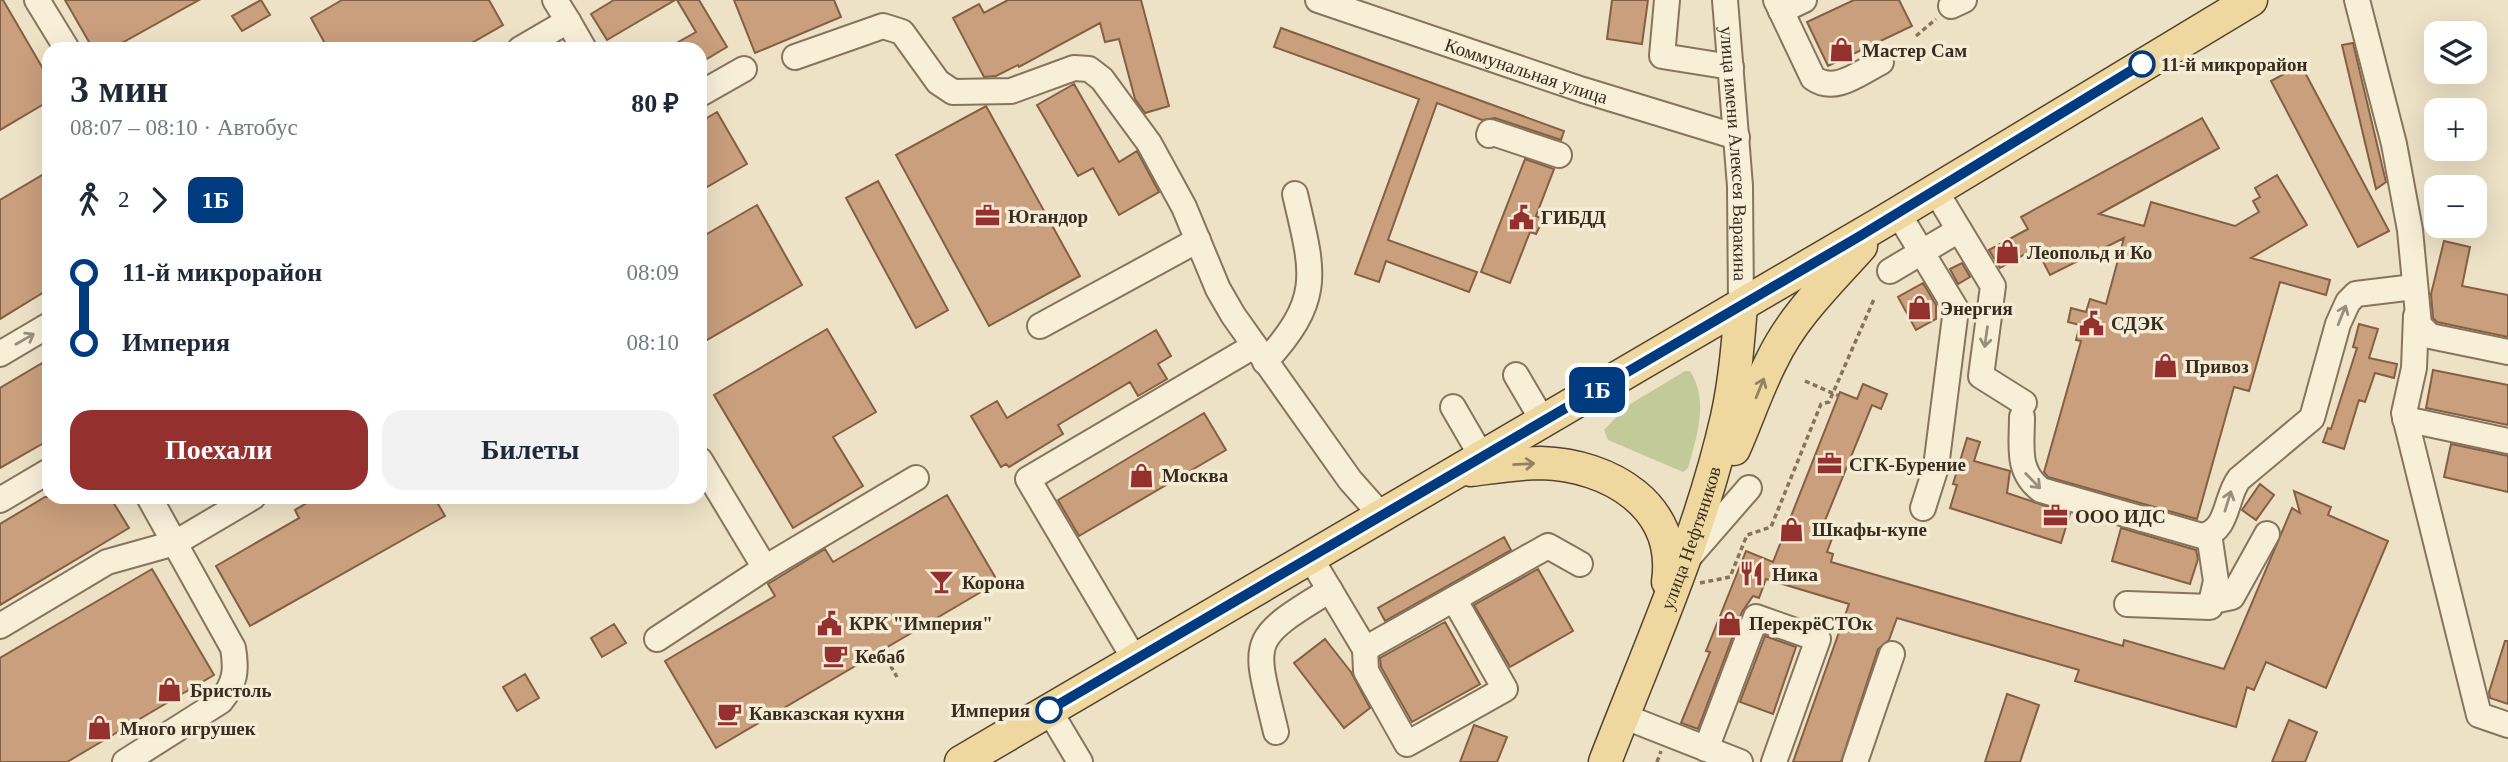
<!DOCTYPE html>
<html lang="ru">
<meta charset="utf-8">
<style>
:root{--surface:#fff;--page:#f2f2f3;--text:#1f2937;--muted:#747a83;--accent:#94312e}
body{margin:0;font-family:Georgia,serif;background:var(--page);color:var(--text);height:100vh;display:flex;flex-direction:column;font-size:26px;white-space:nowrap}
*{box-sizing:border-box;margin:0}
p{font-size:23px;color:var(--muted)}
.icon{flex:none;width:38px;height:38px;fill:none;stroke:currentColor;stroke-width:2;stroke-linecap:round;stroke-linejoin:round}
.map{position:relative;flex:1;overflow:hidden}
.sheet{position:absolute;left:42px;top:42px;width:665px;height:462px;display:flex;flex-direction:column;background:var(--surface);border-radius:21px;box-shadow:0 7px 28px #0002}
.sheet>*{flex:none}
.badge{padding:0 14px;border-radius:10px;font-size:24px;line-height:46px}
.tools{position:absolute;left:2424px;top:21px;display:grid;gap:14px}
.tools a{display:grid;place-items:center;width:63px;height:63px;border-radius:14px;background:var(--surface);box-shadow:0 7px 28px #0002;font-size:35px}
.map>.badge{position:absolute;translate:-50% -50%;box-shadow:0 0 0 4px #fff}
.legs{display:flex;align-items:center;gap:10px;height:77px;padding:0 28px;font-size:23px}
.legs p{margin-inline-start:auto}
.head{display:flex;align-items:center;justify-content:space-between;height:119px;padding:0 28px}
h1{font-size:38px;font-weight:600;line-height:52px}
.cta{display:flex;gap:14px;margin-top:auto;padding:14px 28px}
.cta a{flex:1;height:80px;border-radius:21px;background:var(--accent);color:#fff;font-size:28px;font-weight:600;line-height:80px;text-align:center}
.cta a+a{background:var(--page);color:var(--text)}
ul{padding:0 28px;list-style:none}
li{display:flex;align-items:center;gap:24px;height:70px;font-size:26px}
li i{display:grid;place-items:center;width:10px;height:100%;margin:0 9px;background:currentColor}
li i::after{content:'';width:18px;height:18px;margin:-9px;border:5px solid;border-radius:50%;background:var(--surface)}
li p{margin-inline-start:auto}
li:first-child i{background:linear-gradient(#0000 50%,currentColor 0)}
li:last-child i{background:linear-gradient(currentColor 50%,#0000 0)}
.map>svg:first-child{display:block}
.green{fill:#c3ca9a}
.building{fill:#c99f7d;stroke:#855f43;stroke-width:2}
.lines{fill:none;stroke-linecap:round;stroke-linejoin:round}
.minor-casing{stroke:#87745c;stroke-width:28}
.major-casing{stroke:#554330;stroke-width:35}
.path{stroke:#87745c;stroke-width:3.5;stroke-dasharray:5 3.5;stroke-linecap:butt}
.minor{stroke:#f8efd9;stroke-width:24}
.major{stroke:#eed89f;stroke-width:32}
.oneway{stroke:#988e7c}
.oneway2{stroke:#93825f}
.line-1-casing{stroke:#fff;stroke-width:16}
.line-1{stroke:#003b80;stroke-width:10}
.stop-1-dot{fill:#fff;stroke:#003b80;stroke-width:3.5}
.labels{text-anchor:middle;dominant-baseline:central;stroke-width:7;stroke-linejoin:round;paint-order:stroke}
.poi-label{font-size:19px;font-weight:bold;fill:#382c1f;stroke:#f4ecd5;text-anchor:start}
.stop-label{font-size:19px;font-weight:bold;fill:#382c1f;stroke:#f4ecd5;text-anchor:start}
.street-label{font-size:19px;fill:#382c1f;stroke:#f4ecd5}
</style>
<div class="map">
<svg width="2508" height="762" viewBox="0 0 2508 762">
<rect width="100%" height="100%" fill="#ede2c6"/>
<path class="green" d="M1685 371H1690C1709 400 1697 437 1688 468L1683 472 1608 440 1604 430 1627 406Z"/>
<path class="building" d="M0 0H3L49 79V101L0 130Z
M65 0H199L111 49H93Z
M261 0 270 15 242 31 232 16Z
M342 0H489L503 25 461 49H328L311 18Z
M614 0H675L607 40 591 14Z
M677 0H699L727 47 700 63V49H666L696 32Z
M734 0H834L841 17 755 53Z
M1008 0H1141L1169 106 1145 113 1135 99 1119 39 1105 42 1100 23 1019 67 1018 65 996 76 984 77 953 18 979 4 984 13Z
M1612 0H1648L1642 44 1607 39Z
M1854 0H1899L1912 26 1828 66 1807 22Z
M1281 28 1564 131 1561 140 1495 118 1482 120 1437 103 1388 240 1477 272 1469 292 1386 261 1379 282 1355 274 1419 99 1274 47Z
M2353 43 2386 182 2376 189 2342 45Z
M2301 65 2389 231 2358 247 2271 81Z
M1074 84 1119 162 1137 151 1159 192 1119 215 1093 168 1078 176 1037 105Z
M986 106 1080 276 989 326 896 155Z
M717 112 747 164 700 191V122Z
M2202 118 2219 148 2099 214 2144 226 2151 202 2235 226 2259 212 2253 201 2260 197 2255 188 2277 175 2307 225 2251 258 2330 280 2326 295 2280 282 2249 391 2234 387 2197 519 2048 477 2044 472 2081 341 2076 340 2080 325 2068 322 2071 308 2086 312 2090 299 2106 304 2124 238 2050 275 2036 248 2000 268 1989 250 2028 229 2021 217Z
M1525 159 1554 169 1536 216 1543 219 1540 226 1536 234 1530 232 1510 283 1481 272Z
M49 171V289L0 319V200Z
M878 181 948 310 916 328 846 198Z
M757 205 802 285 700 344V238Z
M2444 241 2470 247 2462 286 2508 295V337L2437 322 2433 318 2431 294Z
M1962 263 1970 277 1958 284 1950 269Z
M1923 283 1936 305V319L1916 330 1898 297Z
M2359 324 2378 329 2369 358 2397 364 2394 378 2375 373 2365 402 2359 400 2344 449 2323 442 2328 428 2331 429 2357 348 2353 347Z
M827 329 876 412 833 437 863 486 793 528 714 395Z
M1156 330 1171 356 1158 364 1167 379 1138 396 1130 382 1058 425 1063 434 1009 467 1006 464 1001 467 971 416 997 401 1007 418Z
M49 359V440L0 468V388Z
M2433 370 2508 385V425L2426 408Z
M1863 384 1887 394 1881 409 1872 405 1824 523 1836 528 1827 552 1833 554 1831 562 2123 646 2124 640 2224 669 2292 508 2300 513 2294 491 2331 507 2328 515 2388 541 2326 688 2266 662 2254 690 2247 687 2236 727 2075 681 2079 670 1897 618 1889 640 1878 649 1841 762H1793L1849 604 1766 579 1759 598 1753 596 1742 612 1698 729 1681 723 1710 652 1706 651 1746 551 1773 562 1840 392 1857 399Z
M1204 413 1226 450 1079 536 1058 500Z
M1967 438 1980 442 1974 461 2010 471 2007 493 2070 514 2061 543 1950 508 1957 485 1953 484Z
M2451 444 2508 456V492L2444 477Z
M2260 484 2274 495 2256 520 2242 510Z
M947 495 998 582 716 748 665 661 775 596 768 584 825 549 833 562Z
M45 497H110L129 528 0 605V524Z
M317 497H434L445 516 250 626 216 566 299 518 295 510Z
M2121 528 2196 550 2198 559 2190 584 2112 561Z
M1504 537 1511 550 1385 621 1378 608Z
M152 569 214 675 67 762H0V658Z
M1538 569 1573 631 1510 667 1474 605Z
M1445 622 1480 684 1412 722 1381 667 1380 658Z
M614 624 626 643 602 657 591 638Z
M1765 636 1796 647 1773 714 1740 702Z
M1325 639 1351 672 1370 708 1344 728 1294 663Z
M2505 641H2508V704L2490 698 2489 692Z
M525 674 539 698 517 711 503 687Z
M2007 694 2039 705 2020 762H1985Z
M2289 720 2317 732 2305 762H2272Z
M1474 725 1507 737 1497 762H1460Z"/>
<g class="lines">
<defs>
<g id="minor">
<path d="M37 0 67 49"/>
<path id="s1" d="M1318 0 1583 90 1737 137"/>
<path d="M1667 0 1662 56 1731 67"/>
<path id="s2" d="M1725 0 1740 186 1741 306"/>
<path d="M1776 0 1813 78C1835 94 1859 73 1881 62"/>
<path d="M2357 0 2394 144 2410 230 2419 325 2430 336 2508 352"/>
<path d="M1951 6 1964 0"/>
<path d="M1781 11 1804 0"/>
<path d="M568 21 584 49"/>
<path d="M520 49 568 21 555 0"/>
<path d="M795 57 883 26 902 32 938 82 953 92 1011 91 1074 68 1089 69 1102 79 1149 143 1184 207 1218 289 1233 315 1350 480 1381 515"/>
<path d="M700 94 744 69"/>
<path d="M1489 135 1490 132 1559 155"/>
<path d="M1935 190 1993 286 1981 376 2024 403"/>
<path d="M1898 213 1956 309 1936 467 1923 508"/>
<path d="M1890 271 1959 230"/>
<path d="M2416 316 2414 368 2404 413 2479 715 2508 725"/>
<path d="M1040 326 1198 240"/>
<path d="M0 354 49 325"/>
<path d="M1265 362C1324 298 1313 272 1295 194"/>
<path d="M1516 375 1543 421"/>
<path d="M1453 407 1482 457"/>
<path d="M2022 417C2022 446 2016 471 2041 490L2202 536C2229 531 2225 497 2239 479L2312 418 2338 324 2348 302 2356 294 2414 287"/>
<path d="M2405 419 2508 441"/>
<path d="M0 500 49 471"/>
<path d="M1310 557 1365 649 1548 546 1580 564"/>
<path d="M1688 558 1749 488"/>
<path d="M765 568 916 478"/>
<path d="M2213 601 2232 597 2267 534"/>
<path d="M2127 604 2210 607 2216 581 2209 534"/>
<path d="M0 626 107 562 175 543 253 497"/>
<path d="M657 639 765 568 700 460"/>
<path d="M1365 649 1366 671 1407 744 1505 689 1454 599"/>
<path d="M1135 660 1028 479 1254 346"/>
<path d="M1049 710 1080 762"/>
<path d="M1623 716 1740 762"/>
<path d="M1276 732C1254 639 1246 641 1330 590"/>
<path d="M1706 749 1756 617 1818 639 1774 762"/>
<path d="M125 762 221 701C235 683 237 671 233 648L149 497"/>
<path d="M1855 762 1892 654"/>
</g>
<g id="major">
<path d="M1734 449C1747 420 1757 389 1772 360 1793 316 1829 282 1861 246"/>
<path d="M1471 470C1494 467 1518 463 1541 463 1610 465 1679 506 1668 582"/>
<path d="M961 762 1883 222 2251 0"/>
<path id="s3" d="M1605 762C1649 648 1700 536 1727 417 1735 381 1738 343 1741 306"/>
</g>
</defs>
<use href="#minor" class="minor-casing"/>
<use href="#major" class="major-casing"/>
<path class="path" d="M1916 36 1936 19
M1805 381 1839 396
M1700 583 1730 577 1747 535 1771 527 1821 404 1829 402 1875 297
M882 651 897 677
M1657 762 1661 751"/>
<use href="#minor" class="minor"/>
<use href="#major" class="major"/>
</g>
<defs><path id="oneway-shaft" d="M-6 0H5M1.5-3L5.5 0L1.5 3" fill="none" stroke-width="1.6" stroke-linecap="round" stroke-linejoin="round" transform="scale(1.75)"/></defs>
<g class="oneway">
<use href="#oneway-shaft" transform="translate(2342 315) rotate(-68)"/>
<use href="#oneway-shaft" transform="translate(1986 337) rotate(98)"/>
<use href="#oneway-shaft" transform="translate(25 339) rotate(-30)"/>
<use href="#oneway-shaft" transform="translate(2033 481) rotate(46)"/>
<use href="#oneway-shaft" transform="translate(2228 501) rotate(-73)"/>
</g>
<g class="oneway2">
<use href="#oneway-shaft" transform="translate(1760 388) rotate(-68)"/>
<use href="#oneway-shaft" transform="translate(1524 464) rotate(-3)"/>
</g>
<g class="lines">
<defs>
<path id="line-1" d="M1049 710 1860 236 2142 64"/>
</defs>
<use href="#line-1" class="line-1-casing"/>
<use href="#line-1" class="line-1"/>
</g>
<defs>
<symbol id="shop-bare" viewBox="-9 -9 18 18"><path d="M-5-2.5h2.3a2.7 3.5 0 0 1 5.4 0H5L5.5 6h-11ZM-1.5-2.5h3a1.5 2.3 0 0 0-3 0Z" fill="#94312e" stroke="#f4ecd5" stroke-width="2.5" paint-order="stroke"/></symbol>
<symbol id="office-bare" viewBox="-9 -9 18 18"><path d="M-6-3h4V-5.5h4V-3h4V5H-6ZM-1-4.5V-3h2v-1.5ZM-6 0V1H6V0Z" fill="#94312e" stroke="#f4ecd5" stroke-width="2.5" paint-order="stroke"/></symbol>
<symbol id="civic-bare" viewBox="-9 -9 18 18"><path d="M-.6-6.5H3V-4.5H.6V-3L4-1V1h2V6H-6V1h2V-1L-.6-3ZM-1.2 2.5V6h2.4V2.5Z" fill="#94312e" stroke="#f4ecd5" stroke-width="2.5" paint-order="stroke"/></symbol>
<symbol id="restaurant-bare" viewBox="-9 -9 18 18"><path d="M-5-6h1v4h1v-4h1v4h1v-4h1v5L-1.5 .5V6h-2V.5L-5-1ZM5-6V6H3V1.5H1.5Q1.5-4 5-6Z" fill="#94312e" stroke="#f4ecd5" stroke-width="2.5" paint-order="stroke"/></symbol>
<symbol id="bar-bare" viewBox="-9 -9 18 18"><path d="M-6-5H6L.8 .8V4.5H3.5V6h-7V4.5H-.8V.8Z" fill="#94312e" stroke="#f4ecd5" stroke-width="2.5" paint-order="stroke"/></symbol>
<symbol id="cafe-bare" viewBox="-9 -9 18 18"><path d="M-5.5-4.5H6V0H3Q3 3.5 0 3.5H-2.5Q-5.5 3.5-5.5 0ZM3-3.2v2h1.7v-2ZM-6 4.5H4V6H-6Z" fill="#94312e" stroke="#f4ecd5" stroke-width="2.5" paint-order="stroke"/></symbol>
</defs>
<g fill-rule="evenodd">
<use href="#shop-bare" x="1824" y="32" width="35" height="35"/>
<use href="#office-bare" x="970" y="198" width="35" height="35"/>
<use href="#civic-bare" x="1504" y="200" width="35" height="35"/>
<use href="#shop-bare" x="1990" y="234" width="35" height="35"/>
<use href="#shop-bare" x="1902" y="290" width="35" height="35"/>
<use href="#civic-bare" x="2074" y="306" width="35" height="35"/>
<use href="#shop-bare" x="2148" y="348" width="35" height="35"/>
<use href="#office-bare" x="1812" y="446" width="35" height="35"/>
<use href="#shop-bare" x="1124" y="458" width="35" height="35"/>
<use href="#office-bare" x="2038" y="498" width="35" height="35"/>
<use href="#shop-bare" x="1774" y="512" width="35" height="35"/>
<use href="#restaurant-bare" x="1734" y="556" width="35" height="35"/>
<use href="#bar-bare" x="924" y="564" width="35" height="35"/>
<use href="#civic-bare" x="812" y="606" width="35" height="35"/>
<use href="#shop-bare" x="1712" y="606" width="35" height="35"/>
<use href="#cafe-bare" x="818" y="638" width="35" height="35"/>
<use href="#shop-bare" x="152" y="672" width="35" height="35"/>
<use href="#cafe-bare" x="712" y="696" width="35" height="35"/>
<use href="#shop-bare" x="82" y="710" width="35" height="35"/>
</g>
<g class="stop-1-dot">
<circle cx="2142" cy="64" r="12"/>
<circle cx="1049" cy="710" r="12"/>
</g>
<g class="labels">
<g class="poi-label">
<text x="1862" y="50">Мастер Сам</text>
<text x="1008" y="216">Югандор</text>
<text x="1541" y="217">ГИБДД</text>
<text x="2027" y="252">Леопольд и Ко</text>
<text x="1940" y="308">Энергия</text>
<text x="2111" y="323">СДЭК</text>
<text x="2185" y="366">Привоз</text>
<text x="1849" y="464">СГК-Бурение</text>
<text x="1162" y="475">Москва</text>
<text x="2075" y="516">ООО ИДС</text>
<text x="1812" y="529">Шкафы-купе</text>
<text x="1772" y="574">Ника</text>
<text x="962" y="582">Корона</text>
<text x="849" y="623">КРК "Империя"</text>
<text x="1749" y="623">ПерекрёСТОк</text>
<text x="855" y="656">Кебаб</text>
<text x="190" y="690">Бристоль</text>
<text x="749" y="713">Кавказская кухня</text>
<text x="120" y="728">Много игрушек</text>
</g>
<g class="stop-label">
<text x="2161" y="64">11-й микрорайон</text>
<text x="1030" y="710" text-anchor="end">Империя</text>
</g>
<g class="street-label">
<text stroke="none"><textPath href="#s1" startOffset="220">Коммунальная улица</textPath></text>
<text stroke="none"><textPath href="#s2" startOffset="154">улица имени Алексея Варакина</textPath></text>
<text stroke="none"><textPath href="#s3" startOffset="240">улица Нефтяников</textPath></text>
</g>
</g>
</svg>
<div class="tools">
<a><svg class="icon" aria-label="layers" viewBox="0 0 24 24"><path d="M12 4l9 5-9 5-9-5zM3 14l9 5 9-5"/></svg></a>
<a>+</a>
<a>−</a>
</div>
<b class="badge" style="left:1597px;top:390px;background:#003b80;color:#fff">1Б</b>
<section class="sheet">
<div class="head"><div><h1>3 мин</h1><p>08:07 – 08:10 · Автобус</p></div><b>80 ₽</b></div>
<div class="legs"><svg class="icon" aria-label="walk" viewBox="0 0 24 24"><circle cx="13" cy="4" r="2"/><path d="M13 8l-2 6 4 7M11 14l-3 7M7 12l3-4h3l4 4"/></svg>2<svg class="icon" aria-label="forward" viewBox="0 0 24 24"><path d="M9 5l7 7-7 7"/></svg><b class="badge" style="background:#003b80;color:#fff">1Б</b></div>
<ul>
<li><i style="color:#003b80"></i><b>11-й микрорайон</b><p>08:09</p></li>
<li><i style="color:#003b80"></i><b>Империя</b><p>08:10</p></li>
</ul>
<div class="cta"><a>Поехали</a><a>Билеты</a></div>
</section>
</div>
